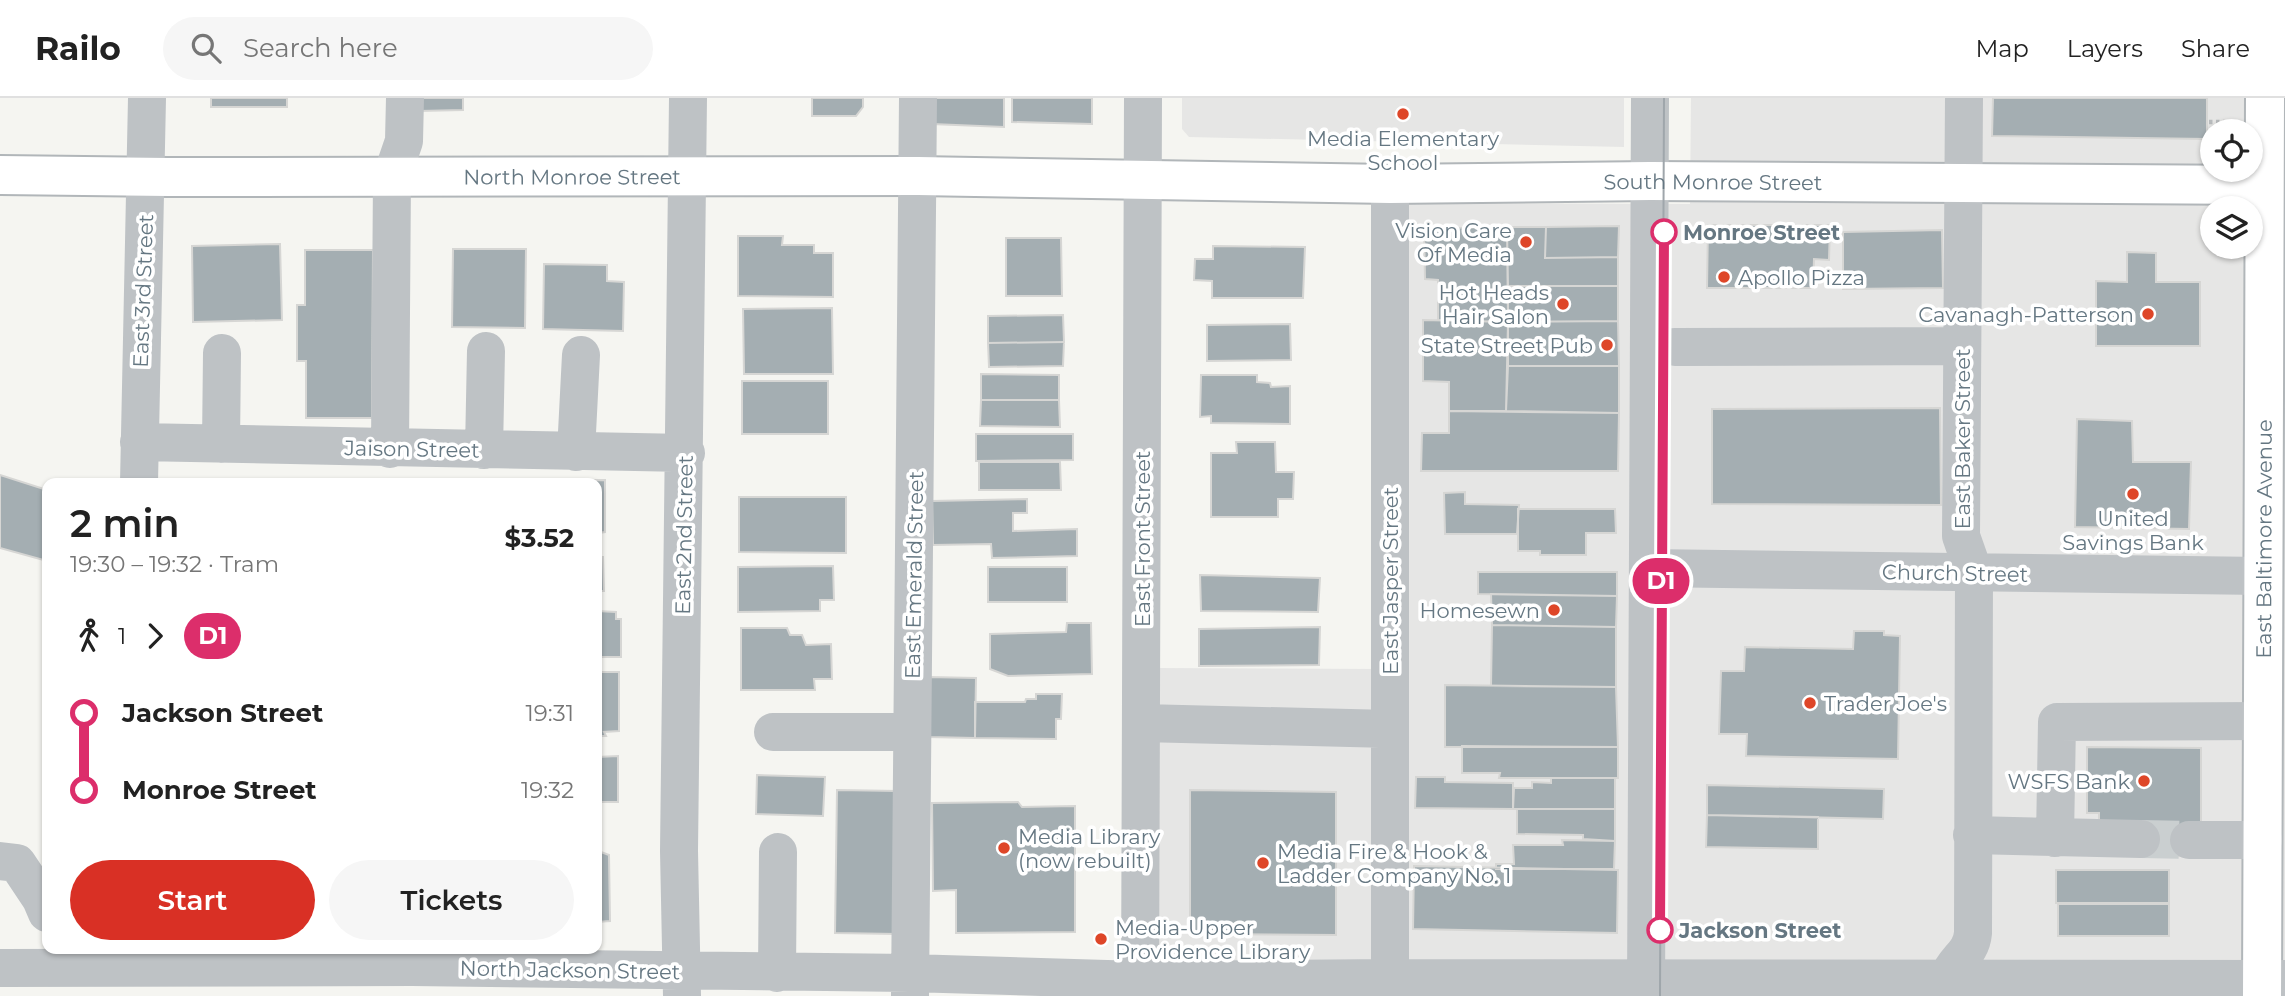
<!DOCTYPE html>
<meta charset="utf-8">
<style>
:root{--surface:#fff;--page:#f6f6f6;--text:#222;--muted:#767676;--line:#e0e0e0;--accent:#d93025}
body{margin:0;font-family:Montserrat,sans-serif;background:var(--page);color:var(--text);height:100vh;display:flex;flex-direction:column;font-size:26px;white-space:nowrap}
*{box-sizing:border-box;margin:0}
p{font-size:23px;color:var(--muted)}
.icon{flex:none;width:38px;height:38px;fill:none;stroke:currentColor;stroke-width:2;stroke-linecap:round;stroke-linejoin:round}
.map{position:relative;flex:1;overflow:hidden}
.details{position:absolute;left:42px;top:380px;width:560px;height:476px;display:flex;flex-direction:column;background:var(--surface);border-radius:14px;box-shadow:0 2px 5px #0004}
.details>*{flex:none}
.badge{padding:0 14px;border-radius:23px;font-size:24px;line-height:46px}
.controls{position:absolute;left:2200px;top:21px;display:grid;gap:14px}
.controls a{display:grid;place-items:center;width:63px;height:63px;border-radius:50%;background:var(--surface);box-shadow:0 2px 5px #0004;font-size:35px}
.map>.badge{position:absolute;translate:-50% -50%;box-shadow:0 0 0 4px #fff}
.legs{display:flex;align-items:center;gap:10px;height:77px;padding:0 28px;font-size:23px}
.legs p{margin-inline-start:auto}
.summary{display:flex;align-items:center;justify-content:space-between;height:119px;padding:0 28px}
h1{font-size:38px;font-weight:600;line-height:52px}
.button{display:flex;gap:14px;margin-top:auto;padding:14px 28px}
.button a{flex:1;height:80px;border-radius:42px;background:var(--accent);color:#fff;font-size:28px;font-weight:600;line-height:80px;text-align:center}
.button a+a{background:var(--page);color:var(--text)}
ul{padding:0 28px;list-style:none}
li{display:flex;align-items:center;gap:24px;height:77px;font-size:26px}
li i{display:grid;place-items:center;width:10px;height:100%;margin:0 9px;background:currentColor}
li i::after{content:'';width:18px;height:18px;margin:-9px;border:5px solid;border-radius:50%;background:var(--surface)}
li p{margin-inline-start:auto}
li:first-child i{background:linear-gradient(#0000 50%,currentColor 0)}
li:last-child i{background:linear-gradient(currentColor 50%,#0000 0)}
header{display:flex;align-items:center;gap:42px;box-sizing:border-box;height:98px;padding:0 35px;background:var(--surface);border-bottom:2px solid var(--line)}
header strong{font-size:33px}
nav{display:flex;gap:38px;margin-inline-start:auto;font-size:24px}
.search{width:490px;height:63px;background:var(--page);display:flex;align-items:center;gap:18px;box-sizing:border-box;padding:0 24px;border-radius:38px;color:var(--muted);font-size:26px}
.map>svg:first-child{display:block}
.built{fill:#e6e6e5;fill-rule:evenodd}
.building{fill:#a4aeb2;stroke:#d6d6d4;stroke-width:2}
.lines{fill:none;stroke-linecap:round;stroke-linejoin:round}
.minor-tunnel{stroke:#cacfd0;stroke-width:38;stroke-dasharray:38 19;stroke-linecap:butt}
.major-casing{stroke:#b1b6b9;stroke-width:42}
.path{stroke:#b8bbbd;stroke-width:4.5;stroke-dasharray:3.5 3.5;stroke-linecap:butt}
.minor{stroke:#bec2c5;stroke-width:38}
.major{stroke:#fff;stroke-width:38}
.tram{stroke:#9fa6ab;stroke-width:2}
.line-1-casing{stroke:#fff;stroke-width:16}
.line-1{stroke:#dc2e6b;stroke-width:10}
.poi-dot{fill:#de4628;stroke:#fff;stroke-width:2.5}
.stop-1-dot{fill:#fff;stroke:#dc2e6b;stroke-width:3.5}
.labels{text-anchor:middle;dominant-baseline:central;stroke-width:7;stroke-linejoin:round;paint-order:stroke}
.poi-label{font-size:21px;fill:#657782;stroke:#fff;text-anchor:end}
.street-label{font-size:21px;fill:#657782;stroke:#fff}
.stop-label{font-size:21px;font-weight:bold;fill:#657782;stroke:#fff;text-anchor:start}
</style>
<header>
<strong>Railo</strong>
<div class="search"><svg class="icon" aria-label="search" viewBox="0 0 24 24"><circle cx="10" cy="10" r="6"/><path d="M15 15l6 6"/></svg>Search here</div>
<nav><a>Map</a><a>Layers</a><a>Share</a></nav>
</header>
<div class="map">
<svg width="2285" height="898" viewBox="0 0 2285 898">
<rect width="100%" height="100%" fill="#f5f5f1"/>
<path class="built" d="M1182 0H1624V49L1189 39 1182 31Z
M1691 0H2285V898H1155L1156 570 1381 571 1383 105 1690 106ZM2212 33H2250V72H2212ZM2212 110H2250V149H2212Z"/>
<path class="building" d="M211 0H287V9H211Z
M419 0H463V12L419 13Z
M812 0H863V9L856 18H812Z
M932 0H1004V29L932 26Z
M1012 0H1092V26L1012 24Z
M1993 0H2207V41L1992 38Z
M1708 127H1830L1829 162 1814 161 1813 190H1707Z
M1619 128 1618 159 1545 160 1546 129Z
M1507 129 1508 224 1438 222V182L1425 181 1424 130Z
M1507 129H1546L1545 160 1618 159V188H1508Z
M1942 132 1943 190 1843 191V134Z
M738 138H783L782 147H814V155H833V199L738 198Z
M1006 140H1061L1062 198H1006Z
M280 146 282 222 193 224 192 148Z
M1213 148 1305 149 1303 200H1212V183L1194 182 1195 161H1213Z
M453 151H526L525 230 452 229Z
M305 152H373L372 320H306V263H297V207H305Z
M2127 154 2156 155V184H2200V248H2096V183L2127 184Z
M544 166 607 167V183L624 184 623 233 543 231Z
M1508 188H1618V223L1508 224Z
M832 210 833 276H744L743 211Z
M1063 217 1064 244 988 245V218Z
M1423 222 1508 224 1506 313H1449V284L1423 283Z
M1618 223 1619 268H1508V224Z
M1290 226 1291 262 1207 263V227Z
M1064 244 1063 268 989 269 988 245Z
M1508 268H1619V315L1506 313Z
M981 276 1059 277V302H981Z
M1201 277H1257V284L1270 285 1271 289 1290 288V326L1211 325V318L1200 319Z
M742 283H828V336H742Z
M981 302H1059L1060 329 980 328Z
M1940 310 1941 407 1712 406V311Z
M1449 313 1619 315 1618 373H1421L1422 335H1449Z
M2077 321 2132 323 2133 364H2191L2189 431 2075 429Z
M976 336H1073V362L976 363Z
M1236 344H1275L1276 374H1294L1293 401H1278V419H1211V355H1237Z
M979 364H1060L1061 392H979Z
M0 377 47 392V463L0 450Z
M605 382V434L597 435V385H517V383Z
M1465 394V406L1519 407 1517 436H1445L1444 395Z
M739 399H846V455L739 454Z
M1027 401V415H1013V433L1077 431V458L992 460 991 446 933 447 932 403Z
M1518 411H1615L1616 435H1586V457H1540V453H1518Z
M597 459H603L604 493H597Z
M833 468 834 502H820V513L738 514V469Z
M988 469H1067V504H988Z
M1478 474H1617V498L1478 496Z
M1200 477 1320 480 1318 514 1201 513Z
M1491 496 1617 498 1616 529 1492 527Z
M597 513 616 514V521H621V559H597Z
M1067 525H1091L1092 576 1008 578 990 571V536L1066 534Z
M1492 527 1616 529V589L1491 588Z
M1320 529 1319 567 1199 568V531Z
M741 530H787L790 537H802L806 547 831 546 832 581H814L815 592H741Z
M1854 533H1884V537L1900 538 1898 661 1746 658 1747 636H1719L1721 573H1744L1745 549 1853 551Z
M597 574H619V633L604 634 606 638H597Z
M928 579 976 580 975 640 929 639Z
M1445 587 1616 589 1618 649H1445Z
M1036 596H1062L1061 621H1056V641L975 640V604H1025L1026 601H1036Z
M1462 648 1618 649V680H1499L1500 675H1462Z
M2087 649 2201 650V733L2189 758 2141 757 2099 730V715H2087Z
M618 658V704H597V659Z
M757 677 825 679 823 718 756 716Z
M1416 679H1445V684L1513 685V711L1415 710Z
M1551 680H1615V711H1513L1514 690H1532V684L1551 685Z
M1707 687 1884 691 1883 721 1707 717Z
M837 692 898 693 897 836 835 835Z
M1190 692 1336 694V837L1190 836Z
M1018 704 1022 709 1075 708V834L956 835V792L933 793 932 705Z
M1517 711H1615V743L1583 741V737L1517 736Z
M1707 717 1818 719V751L1706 749Z
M1562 742 1615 743 1614 771H1496V766H1514L1513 747H1563Z
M597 748H601V754L609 757 610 823 597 824Z
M1414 768 1618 772 1617 835 1413 831Z
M2056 772H2169V805H2056Z
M2058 806H2169V838H2058Z"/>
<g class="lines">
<path class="minor-tunnel" d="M2141 741 2189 742"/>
<defs>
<g id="major">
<path id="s1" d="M0 77 168 79 918 78 1390 86 1650 83 2264 87"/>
<path id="s2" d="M2262 898 2265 0"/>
</g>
</defs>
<use href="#major" class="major-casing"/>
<path class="path" d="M2209 24H2229"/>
<path class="minor" d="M1390 86V898
M1675 249 1962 248
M139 344 686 355
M221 346 222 255
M390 351 392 78 404 43 405 0
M484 352 486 253
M576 354 581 257
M139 385 147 0
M1648 470 2263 478
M1142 625 1390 631
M773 634H912
M1972 737 2141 741
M2055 740 2057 624 2262 623
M2189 742H2263
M0 763 17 765 41 801 47 815
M0 870 412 869 910 875 1140 882 1391 880 2285 881
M777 875 778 754
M682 898 679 753 688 0
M910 898 918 0
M1140 898 1143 0
M1646 898 1650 0
M1948 898C1948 892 1947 886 1948 880 1954 861 1971 857 1973 835L1974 475 1961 438 1964 0"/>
<use href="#major" class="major"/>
<path class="tram" d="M1660 898 1664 0"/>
</g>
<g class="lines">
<defs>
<path id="line-1" d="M1660 832 1664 134"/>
</defs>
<use href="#line-1" class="line-1-casing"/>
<use href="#line-1" class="line-1"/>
</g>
<g class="poi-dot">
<circle cx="1403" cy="16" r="7"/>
<circle cx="1526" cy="144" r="7"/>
<circle cx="1724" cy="179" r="7"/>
<circle cx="1563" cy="206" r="7"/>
<circle cx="2148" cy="216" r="7"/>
<circle cx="1607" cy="247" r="7"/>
<circle cx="2133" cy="396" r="7"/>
<circle cx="1554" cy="512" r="7"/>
<circle cx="1810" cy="605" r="7"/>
<circle cx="2144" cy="683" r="7"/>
<circle cx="1004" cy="750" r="7"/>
<circle cx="1263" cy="765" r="7"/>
<circle cx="1101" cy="841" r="7"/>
</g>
<g class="stop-1-dot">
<circle cx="1664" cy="134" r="12"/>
<circle cx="1660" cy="832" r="12"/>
</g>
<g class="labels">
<g class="poi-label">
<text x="1403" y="40" text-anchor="middle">Media Elementary<tspan x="1403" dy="24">School</tspan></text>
<text x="1512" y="132">Vision Care<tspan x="1512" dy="24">Of Media</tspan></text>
<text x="1738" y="179" text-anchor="start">Apollo Pizza</text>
<text x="1549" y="194">Hot Heads<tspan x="1549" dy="24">Hair Salon</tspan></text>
<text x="2134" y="216">Cavanagh-Patterson</text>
<text x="1593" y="247">State Street Pub</text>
<text x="2133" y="420" text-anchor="middle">United<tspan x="2133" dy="24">Savings Bank</tspan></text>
<text x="1540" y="512">Homesewn</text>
<text x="1824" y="605" text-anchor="start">Trader Joe's</text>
<text x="2130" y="683">WSFS Bank</text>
<text x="1018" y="738" text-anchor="start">Media Library<tspan x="1018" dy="24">(now rebuilt)</tspan></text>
<text x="1277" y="753" text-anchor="start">Media Fire &amp; Hook &amp;<tspan x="1277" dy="24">Ladder Company No. 1</tspan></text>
<text x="1115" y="829" text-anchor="start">Media-Upper<tspan x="1115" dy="24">Providence Library</tspan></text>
</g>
<g class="street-label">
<text stroke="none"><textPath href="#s1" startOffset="572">North Monroe Street</textPath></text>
<text stroke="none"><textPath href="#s1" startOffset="1713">South Monroe Street</textPath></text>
<text transform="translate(143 193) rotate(-88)">East 3rd Street</text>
<text transform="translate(1962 341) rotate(-90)">East Baker Street</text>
<text transform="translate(412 351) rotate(1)">Jaison Street</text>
<text transform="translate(684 437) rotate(-89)">East 2nd Street</text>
<text transform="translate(1142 441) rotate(-90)">East Front Street</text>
<text stroke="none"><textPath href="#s2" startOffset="457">East Baltimore Avenue</textPath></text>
<text transform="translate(1955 475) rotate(1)">Church Street</text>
<text transform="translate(914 477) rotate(-89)">East Emerald Street</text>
<text transform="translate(1390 483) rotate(-90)">East Jasper Street</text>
<text transform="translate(570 872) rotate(1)">North Jackson Street</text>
</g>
<g class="stop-label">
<text x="1683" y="134">Monroe Street</text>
<text x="1679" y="832">Jackson Street</text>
</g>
</g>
</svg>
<div class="controls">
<a><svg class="icon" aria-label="locate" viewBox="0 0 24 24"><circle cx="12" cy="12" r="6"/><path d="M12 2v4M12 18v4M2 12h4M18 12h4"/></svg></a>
<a><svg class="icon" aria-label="layers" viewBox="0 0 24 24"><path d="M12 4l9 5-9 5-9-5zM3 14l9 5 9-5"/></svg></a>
</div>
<b class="badge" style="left:1661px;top:483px;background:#dc2e6b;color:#fff">D1</b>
<section class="details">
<div class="summary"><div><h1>2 min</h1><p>19:30 – 19:32 · Tram</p></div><b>$3.52</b></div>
<div class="legs"><svg class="icon" aria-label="walk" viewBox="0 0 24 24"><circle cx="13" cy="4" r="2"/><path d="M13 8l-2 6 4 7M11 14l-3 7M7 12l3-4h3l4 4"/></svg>1<svg class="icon" aria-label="forward" viewBox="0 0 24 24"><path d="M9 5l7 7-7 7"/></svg><b class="badge" style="background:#dc2e6b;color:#fff">D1</b></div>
<ul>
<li><i style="color:#dc2e6b"></i><b>Jackson Street</b><p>19:31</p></li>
<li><i style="color:#dc2e6b"></i><b>Monroe Street</b><p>19:32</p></li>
</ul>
<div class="button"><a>Start</a><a>Tickets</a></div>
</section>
</div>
